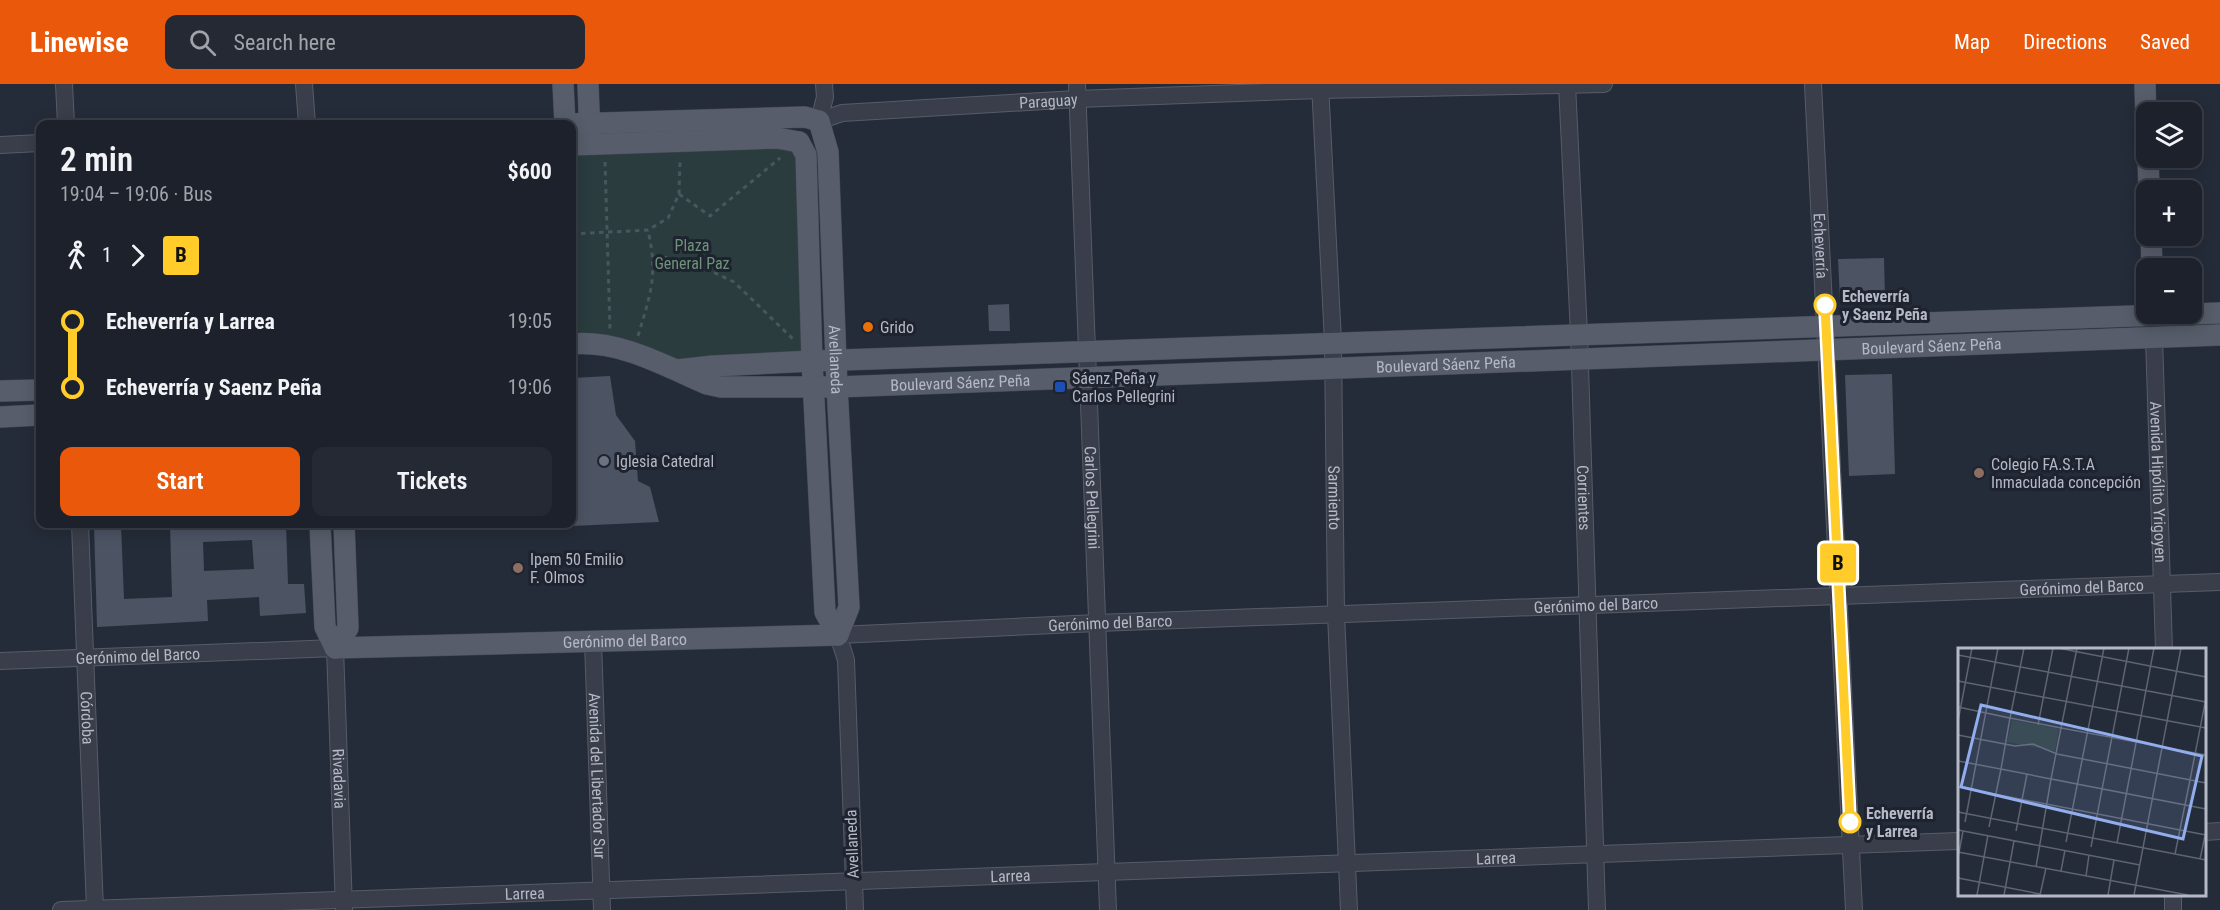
<!DOCTYPE html>
<meta charset="utf-8">
<style>
:root{--surface:#1c212b;--page:#252933;--text:#f1f3f6;--muted:#a0a3a9;--line:#3a3e47;--accent:#ea580c}
body{margin:0;font-family:"Roboto Condensed",sans-serif;background:var(--page);color:var(--text);height:100vh;display:flex;flex-direction:column;font-size:22px;white-space:nowrap}
*{box-sizing:border-box;margin:0}
p{font-size:20px;color:var(--muted)}
.icon{flex:none;width:33px;height:33px;fill:none;stroke:currentColor;stroke-width:2;stroke-linecap:round;stroke-linejoin:round}
.map{position:relative;flex:1;overflow:hidden}
.drawer{position:absolute;left:36px;top:36px;width:540px;height:408px;display:flex;flex-direction:column;background:var(--surface);border-radius:12px;box-shadow:0 3px 15px #0003,0 0 0 2px var(--line)}
.drawer>*{flex:none}
.badge{padding:0 12px;border-radius:4px;font-size:21px;line-height:39px}
.buttons{position:absolute;left:2136px;top:18px;display:grid;gap:12px}
.buttons a{display:grid;place-items:center;width:66px;height:66px;border-radius:12px;background:var(--surface);box-shadow:0 3px 15px #0003,0 0 0 2px var(--line);font-size:30px}
.map>.badge{position:absolute;translate:-50% -50%;box-shadow:0 0 0 3px #fff}
.legs{display:flex;align-items:center;gap:9px;height:66px;padding:0 24px;font-size:20px}
.legs p{margin-inline-start:auto}
.overview{display:flex;align-items:center;justify-content:space-between;height:102px;padding:0 24px}
h1{font-size:33px;font-weight:600;line-height:45px}
.action{display:flex;gap:12px;margin-top:auto;padding:12px 24px}
.action a{flex:1;height:69px;border-radius:12px;background:var(--accent);color:#fff;font-size:24px;font-weight:600;line-height:69px;text-align:center}
.action a+a{background:var(--page);color:var(--text)}
ul{padding:0 24px;list-style:none}
li{display:flex;align-items:center;gap:21px;height:66px;font-size:22px}
li i{display:grid;place-items:center;width:9px;height:100%;margin:0 8px;background:currentColor}
li i::after{content:'';width:15px;height:15px;margin:-8px;border:4px solid;border-radius:50%;background:var(--surface)}
li p{margin-inline-start:auto}
li:first-child i{background:linear-gradient(#0000 50%,currentColor 0)}
li:last-child i{background:linear-gradient(currentColor 50%,#0000 0)}
header{display:flex;align-items:center;gap:36px;box-sizing:border-box;height:84px;padding:0 30px;background:var(--accent);color:#fff}
header strong{font-size:28px}
nav{display:flex;gap:33px;margin-inline-start:auto;font-size:21px}
.search{width:420px;height:54px;background:var(--page);display:flex;align-items:center;gap:15px;box-sizing:border-box;padding:0 21px;border-radius:12px;color:var(--muted);font-size:22px}
.map>svg:first-child{display:block}
.green{fill:#2b3c3e}
.building{fill:#4c5363;fill-rule:evenodd}
.lines{fill:none;stroke-linecap:round;stroke-linejoin:round}
.minor-casing{stroke:#575c68;stroke-width:18}
.major-casing{stroke:#424753;stroke-width:22}
.path{stroke:#49575c;stroke-width:3;stroke-dasharray:4.5 4.5;stroke-linecap:butt}
.minor{stroke:#393e4a;stroke-width:16}
.major{stroke:#575d6a;stroke-width:21}
.line-1-casing{stroke:#fff;stroke-width:14}
.line-1{stroke:#ffcc29;stroke-width:9}
.stop-1-dot{fill:#fff;stroke:#ffcc29;stroke-width:3}
.food-dot{fill:#e8710a;stroke:#1e232f;stroke-width:2}
.transit-dot{fill:#1a4fb4;stroke:#1e232f;stroke-width:2}
.worship-dot{fill:#6b7280;stroke:#1e232f;stroke-width:2}
.education-dot{fill:#8d6e63;stroke:#1e232f;stroke-width:2}
.labels{text-anchor:middle;dominant-baseline:central;stroke-width:6;stroke-linejoin:round;paint-order:stroke}
.street-label{font-size:16px;fill:#b4b9c5;stroke:#1e232f}
.park-label{font-size:16px;fill:#6d947a;stroke:#1e232f}
.stop-label{font-size:16px;font-weight:bold;fill:#b4b9c5;stroke:#1e232f;text-anchor:start}
.poi-label{font-size:16px;fill:#b4b9c5;stroke:#1e232f;text-anchor:start}
.inset-road{fill:none;stroke:#5e6471;stroke-width:1.5}
.view{fill:#91aded;fill-opacity:0.15;stroke:#91aded;stroke-width:3}
.inset-edge{fill:none;stroke:#b4b9c5;stroke-width:3}
</style>
<header>
<strong>Linewise</strong>
<div class="search"><svg class="icon" aria-label="search" viewBox="0 0 24 24"><circle cx="10" cy="10" r="6"/><path d="M15 15l6 6"/></svg>Search here</div>
<nav><a>Map</a><a>Directions</a><a>Saved</a></nav>
</header>
<div class="map">
<svg width="2220" height="826" viewBox="0 0 2220 826">
<rect width="100%" height="100%" fill="#252c39"/>
<path class="green" d="M799 58 812 277 713 282 572 260V61Z"/>
<path class="building" d="M1884 174 1885 214 1840 216 1838 175Z
M1009 220 1010 247H989L988 221Z
M1892 290 1895 390 1849 392 1845 291Z
M610 292 616 331 635 357 638 397 650 403 659 438 572 442V294Z
M94 440H121L124 515 172 513 170 440H286L288 500H304L306 529 260 532 259 513 207 516 208 537 97 543ZM252 456 254 485 204 487 203 458Z"/>
<g class="lines">
<defs>
<g id="minor">
<path d="M64 0 66 40"/>
<path d="M304 0 307 40"/>
<path id="s1" d="M1077 0 1108 826"/>
<path id="s2" d="M1320 0 1333 258 1336 530 1349 826"/>
<path id="s3" d="M1567 0 1579 250 1597 826"/>
<path id="s4" d="M1813 0 1854 826"/>
<path id="s5" d="M819 37 842 29 1077 15 1320 6 1604 0"/>
<path d="M819 37 825 13 824 0"/>
<path d="M0 61 40 59"/>
<path id="s6" d="M2154 254 2164 565"/>
<path id="s7" d="M80 440 95 826"/>
<path id="s8" d="M593 557 602 826"/>
<path id="s9" d="M0 577 335 564 344 825"/>
<path d="M2204 748 2220 747"/>
<path d="M2173 810V826"/>
<path id="s10" d="M61 826 1959 757"/>
<path id="s11" d="M855 826 846 576 838 551 1097 539 2220 498"/>
</g>
<g id="major">
<path d="M563 0 565 40"/>
<path d="M588 0 590 54"/>
<path d="M2145 0 2146 38"/>
<path id="s12" d="M819 37 828 68 837 303 849 523 838 551"/>
<path d="M568 40 805 33 819 37"/>
<path d="M799 58 806 71 812 277 825 528 838 551"/>
<path d="M572 61 777 54 799 58"/>
<path d="M2148 74 2149 106"/>
<path d="M2151 152 2152 184"/>
<path id="s13" d="M572 260C620 256 663 281 707 300L721 303H837L2220 251"/>
<path d="M677 286 713 282 812 277 2220 229"/>
<path d="M0 307 40 306"/>
<path d="M0 333 40 331"/>
<path d="M320 440 325 543 335 564"/>
<path id="s14" d="M335 564 838 551"/>
<path d="M335 564 348 544 344 440"/>
</g>
</defs>
<use href="#minor" class="minor-casing"/>
<use href="#major" class="major-casing"/>
<path class="path" d="M605 78 610 245
M679 110 680 76
M572 150 648 146 668 134 679 110 710 132 780 74
M654 172 690 177 734 198 793 255
M638 252C651 208 658 192 648 146"/>
<use href="#minor" class="minor"/>
<use href="#major" class="major"/>
</g>
<g class="lines">
<defs>
<path id="line-1" d="M1825 221 1850 738"/>
</defs>
<use href="#line-1" class="line-1-casing"/>
<use href="#line-1" class="line-1"/>
</g>
<g class="stop-1-dot">
<circle cx="1825" cy="221" r="10"/>
<circle cx="1850" cy="738" r="10"/>
</g>
<circle class="food-dot" cx="868" cy="243" r="6"/>
<rect class="transit-dot" x="1054" y="297" width="12" height="12" rx="3"/>
<circle class="worship-dot" cx="604" cy="377" r="6"/>
<g class="education-dot">
<circle cx="1979" cy="389" r="6"/>
<circle cx="518" cy="484" r="6"/>
</g>
<g class="labels">
<g class="street-label">
<text stroke="none"><textPath href="#s5" startOffset="231">Paraguay</textPath></text>
<text stroke="none"><textPath href="#s4" startOffset="162">Echeverría</textPath></text>
<text stroke="none"><textPath href="#s13" startOffset="1368">Boulevard Sáenz Peña</textPath></text>
<text stroke="none"><textPath href="#s12" startOffset="240">Avellaneda</textPath></text>
<text stroke="none"><textPath href="#s13" startOffset="882">Boulevard Sáenz Peña</textPath></text>
<text stroke="none"><textPath href="#s13" startOffset="396">Boulevard Sáenz Peña</textPath></text>
<text stroke="none"><textPath href="#s6" startOffset="144">Avenida Hipólito Yrigoyen</textPath></text>
<text stroke="none"><textPath href="#s1" startOffset="414">Carlos Pellegrini</textPath></text>
<text stroke="none"><textPath href="#s2" startOffset="414">Sarmiento</textPath></text>
<text stroke="none"><textPath href="#s3" startOffset="414">Corrientes</textPath></text>
<text stroke="none"><textPath href="#s11" startOffset="1521">Gerónimo del Barco</textPath></text>
<text stroke="none"><textPath href="#s11" startOffset="1035">Gerónimo del Barco</textPath></text>
<text stroke="none"><textPath href="#s11" startOffset="549">Gerónimo del Barco</textPath></text>
<text stroke="none"><textPath href="#s14" startOffset="290">Gerónimo del Barco</textPath></text>
<text stroke="none"><textPath href="#s9" startOffset="138">Gerónimo del Barco</textPath></text>
<text stroke="none"><textPath href="#s7" startOffset="194">Córdoba</textPath></text>
<text stroke="none"><textPath href="#s8" startOffset="135">Avenida del Libertador Sur</textPath></text>
<text stroke="none"><textPath href="#s9" startOffset="466">Rivadavia</textPath></text>
<text transform="translate(852 760) rotate(-92)">Avellaneda</text>
<text stroke="none"><textPath href="#s10" startOffset="1436">Larrea</textPath></text>
<text stroke="none"><textPath href="#s10" startOffset="950">Larrea</textPath></text>
<text stroke="none"><textPath href="#s10" startOffset="464">Larrea</textPath></text>
</g>
<g class="park-label">
<text x="692" y="161">Plaza<tspan x="692" dy="18">General Paz</tspan></text>
</g>
<g class="stop-label">
<text x="1842" y="212">Echeverría<tspan x="1842" dy="18">y Saenz Peña</tspan></text>
<text x="1866" y="729">Echeverría<tspan x="1866" dy="18">y Larrea</tspan></text>
</g>
<g class="poi-label">
<text x="880" y="243">Grido</text>
<text x="1072" y="294">Sáenz Peña y<tspan x="1072" dy="18">Carlos Pellegrini</tspan></text>
<text x="616" y="377">Iglesia Catedral</text>
<text x="1991" y="380">Colegio FA.S.T.A<tspan x="1991" dy="18">Inmaculada concepción</tspan></text>
<text x="530" y="475">Ipem 50 Emilio<tspan x="530" dy="18">F. Olmos</tspan></text>
</g>
</g>
<g transform="translate(1958 564)">
<rect width="248" height="248" fill="#252c39"/>
<path d="M54 72 101 81 97 103 49 94Z" fill="#2b3c3e"/>
<path class="inset-road" d="M100 0 248 29M119 0 103 80 248 107M0 7 248 54M0 33 248 80M0 59 52 70 66 0M52 70 103 80M0 73 14 0M80 77 95 0M0 87 57 98 75 96 99 106 248 135M0 113 43 121 31 179M43 121 52 70M43 121 93 131M93 131 103 80M232 132 248 50M0 139 248 187M0 164 248 212M7 174 40 0M0 182 182 217M58 183 69 126M108 194 146 0M159 195 196 0M133 199 171 0M0 204 230 247M217 206 232 132M0 210 5 183M242 211 248 183M78 219 93 131 248 161M103 223 107 202M128 228 131 207M0 230 82 246M19 247 30 187M46 247 56 193M82 247 88 220M150 247 156 212M176 247 223 0"/>
<path class="view" d="M23 57 244 108 225 191 3 139Z"/>
<rect width="248" height="248" class="inset-edge"/>
</g>
</svg>
<div class="buttons">
<a><svg class="icon" aria-label="layers" viewBox="0 0 24 24"><path d="M12 4l9 5-9 5-9-5zM3 14l9 5 9-5"/></svg></a>
<a>+</a>
<a>−</a>
</div>
<b class="badge" style="left:1838px;top:479px;background:#ffcc29;color:#111">B</b>
<section class="drawer">
<div class="overview"><div><h1>2 min</h1><p>19:04 – 19:06 · Bus</p></div><b>$600</b></div>
<div class="legs"><svg class="icon" aria-label="walk" viewBox="0 0 24 24"><circle cx="13" cy="4" r="2"/><path d="M13 8l-2 6 4 7M11 14l-3 7M7 12l3-4h3l4 4"/></svg>1<svg class="icon" aria-label="forward" viewBox="0 0 24 24"><path d="M9 5l7 7-7 7"/></svg><b class="badge" style="background:#ffcc29;color:#111">B</b></div>
<ul>
<li><i style="color:#ffcc29"></i><b>Echeverría y Larrea</b><p>19:05</p></li>
<li><i style="color:#ffcc29"></i><b>Echeverría y Saenz Peña</b><p>19:06</p></li>
</ul>
<div class="action"><a>Start</a><a>Tickets</a></div>
</section>
</div>
